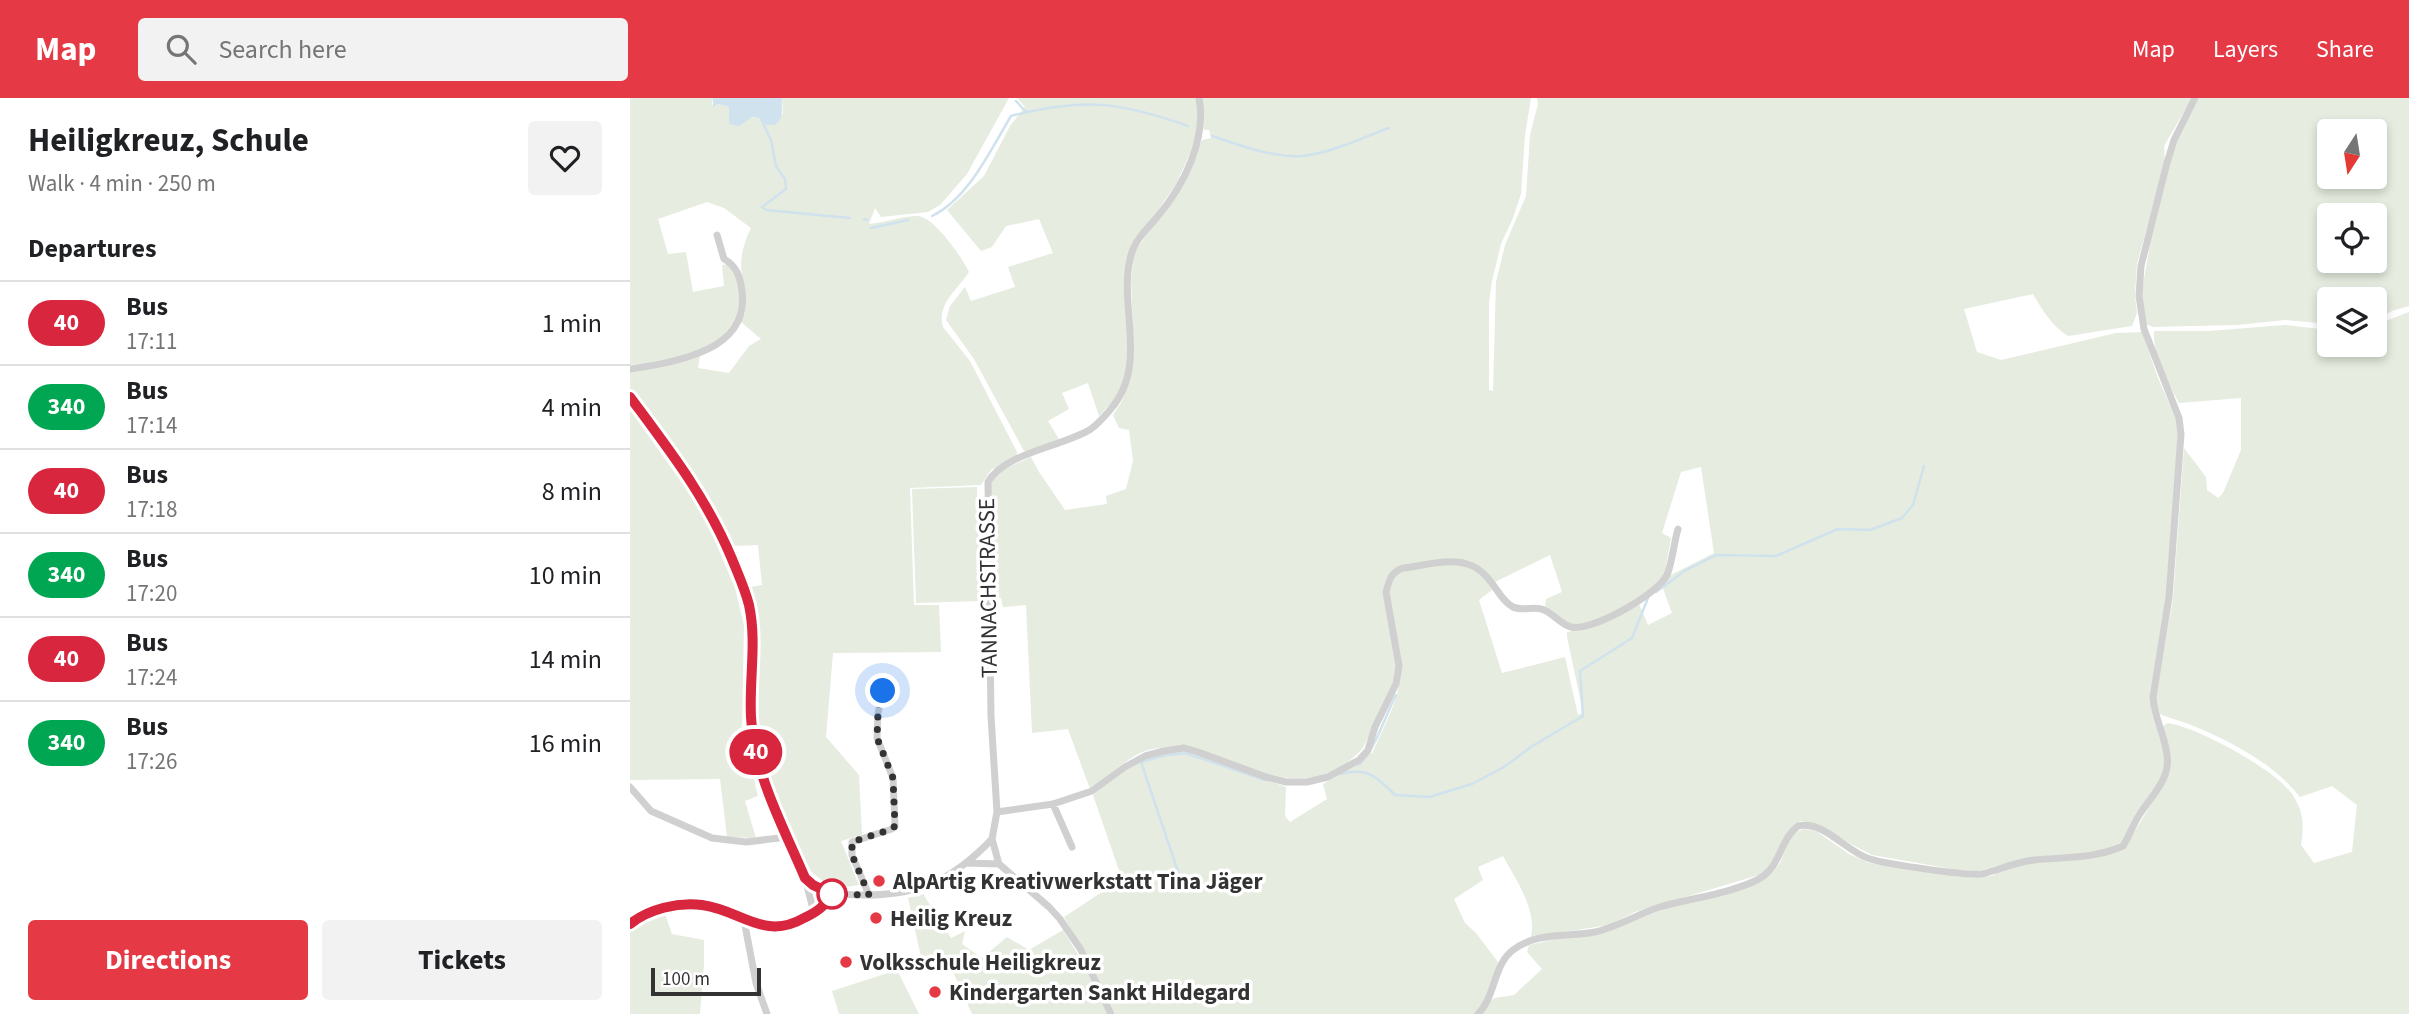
<!DOCTYPE html>
<meta charset="utf-8">
<style>
:root{--surface:#fff;--page:#f2f2f2;--text:#202124;--muted:#757577;--line:#e0e0e0;--accent:#e63946}
body{margin:0;font-family:"Source Sans 3",sans-serif;background:var(--page);color:var(--text);height:100vh;display:flex;flex-direction:column;font-size:26px;white-space:nowrap}
*{box-sizing:border-box;margin:0}
p{font-size:23px;color:var(--muted)}
.icon{flex:none;width:38px;height:38px;fill:none;stroke:currentColor;stroke-width:2;stroke-linecap:round;stroke-linejoin:round}
.map{position:relative;flex:1;overflow:hidden}
.sheet{display:flex;flex-direction:column;background:var(--surface);width:630px}
.sheet>*{flex:none}
.badge{padding:0 14px;border-radius:23px;font-size:24px;line-height:46px}
.needle{width:46px;rotate:192deg}
.fabs{position:absolute;left:1687px;top:21px;display:grid;gap:14px}
.fabs a{display:grid;place-items:center;width:70px;height:70px;border-radius:7px;background:var(--surface);box-shadow:0 4px 10px #0003;font-size:35px}
.scale{position:absolute;left:21px;bottom:18px;width:110px;box-sizing:border-box;padding-left:7px;border:4px solid #333;border-top:0;font-size:19px;line-height:24px;white-space:nowrap;color:#333;-webkit-text-stroke:5px #fff;paint-order:stroke}
.you{position:absolute;width:35px;height:35px;margin:-18px;border:5px solid #fff;border-radius:50%;background:#1a73e8;box-shadow:0 0 0 10px #1a73e833}
.map>.badge{position:absolute;translate:-50% -50%;box-shadow:0 0 0 4px #fff}
h2{padding:0 28px;font-size:26px;line-height:63px}
.round{display:grid;place-items:center;flex:none;width:74px;height:74px;border-radius:7px;background:var(--page)}
.head{display:flex;align-items:center;justify-content:space-between;height:119px;padding:0 28px}
h1{font-size:33px;font-weight:700;line-height:52px}
.primary-button{display:flex;gap:14px;margin-top:auto;padding:14px 28px}
.primary-button a{flex:1;height:80px;border-radius:7px;background:var(--accent);color:#fff;font-size:28px;font-weight:700;line-height:80px;text-align:center}
.primary-button a+a{background:var(--page);color:var(--text)}
ul{padding:0;list-style:none}
li{display:flex;align-items:center;gap:21px;height:84px;padding:0 28px;border-top:2px solid var(--line)}
li div{flex:1}
li b{display:block;font-size:26px}
li em{font-style:normal}
li .badge{min-width:77px;font-weight:700;text-align:center}
header{display:flex;align-items:center;gap:42px;box-sizing:border-box;height:98px;padding:0 35px;background:var(--accent);color:#fff}
header strong{font-size:33px}
nav{display:flex;gap:38px;margin-inline-start:auto;font-size:24px}
.search{width:490px;height:63px;background:var(--page);display:flex;align-items:center;gap:18px;box-sizing:border-box;padding:0 24px;border-radius:7px;color:var(--muted);font-size:26px}
main{display:flex;flex:1;min-height:0}
.map>svg:first-child{display:block}
.green{fill:#e6ecdf;fill-rule:evenodd}
.water{fill:#cfe2ee}
.lines{fill:none;stroke-linecap:round;stroke-linejoin:round}
.stream{stroke:#cfe2ee;stroke-width:2.5}
.minor{stroke:#d0d0d0;stroke-width:7}
.line-casing{stroke:#fff;stroke-width:16}
.line{stroke:#d7263d;stroke-width:10}
.walk{stroke:#333;stroke-width:7;stroke-dasharray:0 12.6}
.poi-dot{fill:#e63946;stroke:#fff;stroke-width:2.5}
.stop-dot{fill:#fff;stroke:#d7263d;stroke-width:3.5}
.labels{text-anchor:middle;dominant-baseline:central;stroke-width:7;stroke-linejoin:round;paint-order:stroke}
.street-label{font-size:23px;fill:#333;stroke:#fff}
.poi-label{font-size:23px;font-weight:bold;fill:#333;stroke:#fff;text-anchor:start}
</style>
<header>
<strong>Map</strong>
<div class="search"><svg class="icon" aria-label="search" viewBox="0 0 24 24"><circle cx="10" cy="10" r="6"/><path d="M15 15l6 6"/></svg>Search here</div>
<nav><a>Map</a><a>Layers</a><a>Share</a></nav>
</header>
<main>
<section class="sheet">
<div class="head"><div><h1>Heiligkreuz, Schule</h1><p>Walk · 4 min · 250 m</p></div><a class="round"><svg class="icon" aria-label="heart" viewBox="0 0 24 24"><path d="M12 20l-8-8c-3-5 5-10 8-4 3-6 11-1 8 4z"/></svg></a></div>
<h2>Departures</h2>
<ul>
<li><span class="badge" style="background:#d7263d;color:#fff">40</span><div><b>Bus</b><p>17:11</p></div><em>1 min</em></li>
<li><span class="badge" style="background:#00a651;color:#fff">340</span><div><b>Bus</b><p>17:14</p></div><em>4 min</em></li>
<li><span class="badge" style="background:#d7263d;color:#fff">40</span><div><b>Bus</b><p>17:18</p></div><em>8 min</em></li>
<li><span class="badge" style="background:#00a651;color:#fff">340</span><div><b>Bus</b><p>17:20</p></div><em>10 min</em></li>
<li><span class="badge" style="background:#d7263d;color:#fff">40</span><div><b>Bus</b><p>17:24</p></div><em>14 min</em></li>
<li><span class="badge" style="background:#00a651;color:#fff">340</span><div><b>Bus</b><p>17:26</p></div><em>16 min</em></li>
</ul>
<div class="primary-button"><a>Directions</a><a>Tickets</a></div>
</section>
<div class="map">
<svg width="1779" height="916" viewBox="0 0 1779 916">
<rect width="100%" height="100%" fill="#fff"/>
<path class="green" d="M0 0H83L82 6 84 10 88 6 99 9 115 23 122 19 128 20 132 25 153 16 152 0H379L337 76 310 107 298 114 251 119 245 110 239 126C254 125 271 118 288 118 304 119 332 159 339 174 328 191 306 207 313 229L340 263 387 354V358L361 372 351 387 280 390 284 507H309L311 554 203 555 196 639 229 677 232 737 211 743 229 787 209 790 199 788 178 771 136 682 127 639 125 618 126 526 120 489 132 487 128 447 103 448 72 393 0 292V273L63 261 70 258 68 270 99 275 119 248 131 241 111 224C121 207 112 187 111 168 111 155 115 142 121 130L94 110 77 104 28 121 38 156 56 154 63 194 94 188 92 167 99 166C115 192 114 215 93 237 90 241 86 246 81 248 61 258 23 264 0 267Z
M387 0H567L568 30 562 51 546 86 499 154V252L494 283 488 298 469 318 458 285 432 295 439 311 418 323 429 341 399 354 394 353 344 261 316 222 320 208 335 189 341 203 385 189 378 169 423 155 409 121 376 128 362 149 351 153 317 112 354 78 380 28 395 9Z
M572 0H901L895 37 891 96 883 120 871 146 862 183 859 205V292L863 293 866 184 875 147 896 98 900 37 908 6 907 0H1562L1534 48 1535 63 1507 166 1505 197 1507 215 1502 228 1438 238C1421 227 1413 213 1403 196L1334 211 1347 254 1371 262 1486 235 1512 234 1528 280 1546 321 1548 335 1536 498 1520 599C1520 618 1529 634 1534 653 1541 682 1511 702 1500 727 1497 732 1497 737 1494 742L1496 748 1539 676C1543 659 1538 644 1533 628L1538 625C1567 629 1649 673 1664 699 1674 716 1674 728 1671 747L1684 765 1722 754 1727 707 1702 688 1670 699C1644 666 1604 645 1566 629 1554 624 1542 621 1530 616L1526 609V598L1543 500 1554 350 1576 379 1577 392 1588 400 1593 395 1611 352V300L1549 305C1538 284 1523 258 1524 233H1579L1655 227 1699 232V247H1745V227L1779 214V916H485L464 872 434 819 492 781 463 697C497 672 520 649 566 656L656 689 655 718 660 724 697 701 693 686 730 664 739 653 742 656C754 627 771 600 771 569 771 539 745 500 768 474 784 467 829 462 844 471 851 474 855 480 860 486L859 487 862 492 849 502 872 575 935 559 948 617 953 614 937 539V534L959 530 1009 506 1018 527 1042 515 1032 488 1041 477 1084 455 1071 369 1051 374 1032 435 1041 440 1034 479C1018 495 967 531 943 526 932 524 925 515 915 509L916 501 932 494 920 457 865 484C835 451 812 463 773 467 759 472 755 480 753 494L766 568 761 594 733 650C687 700 639 678 585 658 574 654 561 647 550 648 537 649 519 650 508 656 491 665 477 681 460 691L438 631 402 635 396 507 373 509 371 500H363L360 389 366 375 401 359 409 374 435 412 477 406 476 398 496 391 503 363 499 332 489 330 483 317 492 303 499 285 504 253 501 183 504 155 551 88 572 42 581 40 579 32H574ZM1171 723 1181 725 1242 757 1328 772 1348 773 1368 768 1365 777 1350 780 1239 765 1219 756 1186 733 1174 731 1166 734 1159 743 1150 765 1142 775 1120 788 1029 813 966 837 936 839 899 847 897 854 912 871 884 897 865 900 851 908 859 894 868 864 846 835 835 825 824 801 853 782 848 769 873 758C886 782 907 811 901 839L979 827 1005 814 1129 777C1151 762 1149 732 1171 723Z
M1569 0H1779V208L1762 213 1745 222V201H1699V226L1655 222 1607 227 1523 229 1516 226 1511 198 1521 141 1546 43ZM1699 33H1745V79H1699ZM1699 117H1745V163H1699Z
M0 312 63 400 80 431 105 490 114 527 112 632 128 698 115 703 126 740 97 739 90 681 0 682Z
M347 389 351 503 286 505 282 391Z
M293 796 321 840 335 833 332 846 352 860 377 839 399 852 433 832 459 874 478 916H342L319 865 293 868 278 800Z
M34 813 42 836 74 842V866L70 916H0V832L18 817Z
M267 872 289 916H209L202 893Z"/>
<path class="water" d="M83 0H152C151 12 155 19 145 27H136L128 20 122 19 109 28 99 26V9L88 6 83 10Z"/>
<g class="lines">
<path class="stream" d="M386 3 395 13
M131 21 141 42 146 68 155 81 156 91 132 109 136 112 220 120
M582 38C609 47 643 60 672 58 702 55 731 40 759 30
M302 118C339 100 361 51 381 18 453 0 488 3 558 28
M234 121 237 122
M241 130 278 122
M1026 494 1056 472 1086 457 1146 458 1208 431 1240 432 1272 420 1283 407 1294 368
M728 667C743 657 756 616 766 597
M710 676C737 669 746 678 765 697L799 699 842 686 874 669 901 649 953 618 950 573 1002 540 1018 500
M554 791 511 664 537 657 555 655 635 682"/>
<path class="minor" d="M0 271C44 264 120 254 112 193 110 179 107 168 94 161L87 137
M0 299 70 396 88 427 113 488 122 527 121 619 128 662 137 693 175 780 184 815
M0 689 21 713 82 740 116 744 158 739
M423 706 442 749
M367 714 423 706 462 693 495 669 515 658 534 653 554 650 568 654 636 679 656 684H677L698 679 729 662 738 652 745 629 766 586 769 568 756 494C759 482 761 474 773 470 792 468 818 460 837 466 862 473 867 501 883 509 893 514 904 507 914 512 924 516 930 526 941 529 961 534 1027 497 1037 477 1042 466 1044 444 1048 431
M337 765 369 766 419 809 430 821 451 852 481 916
M369 766 362 741 367 714 361 618 358 384C374 355 432 349 461 331 468 326 474 319 480 312 520 266 487 208 501 157 505 142 518 130 528 118 554 87 577 41 569 0
M175 780C193 795 209 797 231 797 288 798 323 782 362 741
M239 797 222 757V744L262 731 265 728 263 680 247 640 248 615 253 593
M114 822 126 885 137 916
M0 826C19 811 47 804 72 807 110 812 134 843 174 820 187 814 195 808 202 796
M848 916C866 898 863 867 883 852 906 834 938 839 965 834 987 829 1008 816 1030 809 1061 800 1098 796 1127 782 1152 769 1149 742 1168 728 1194 722 1216 754 1240 761 1257 766 1336 778 1352 776 1369 772 1385 764 1404 762 1434 759 1464 761 1493 748 1499 739 1502 729 1508 719 1520 699 1541 682 1537 657 1535 637 1524 620 1523 599L1539 499 1551 336 1549 320 1514 231 1509 198 1511 168 1537 65 1544 42 1565 0"/>
</g>
<g class="lines">
<defs>
<path id="line" d="M0 299C40 353 76 399 102 461 108 476 115 491 119 507 127 544 119 581 121 619 124 676 153 728 175 780L183 787 202 796C195 808 187 814 174 820 134 843 111 812 72 807 47 804 19 811 0 826"/>
</defs>
<use href="#line" class="line-casing"/>
<use href="#line" class="line"/>
<path class="walk" d="M202 796 239 797 222 757V744L262 731 265 728 263 680 247 640 248 615 253 593"/>
</g>
<g class="poi-dot">
<circle cx="249" cy="783" r="7"/>
<circle cx="246" cy="820" r="7"/>
<circle cx="216" cy="864" r="7"/>
<circle cx="305" cy="894" r="7"/>
</g>
<circle class="stop-dot" cx="202" cy="796" r="14"/>
<g class="labels">
<g class="street-label">
<text transform="translate(358 490) rotate(-91)">TANNACHSTRASSE</text>
</g>
<g class="poi-label">
<text x="263" y="783">AlpArtig Kreativwerkstatt Tina Jäger</text>
<text x="260" y="820">Heilig Kreuz</text>
<text x="230" y="864">Volksschule Heiligkreuz</text>
<text x="319" y="894">Kindergarten Sankt Hildegard</text>
</g>
</g>
</svg>
<div class="fabs">
<a><svg class="needle" viewBox="-14 -14 28 28"><path d="M0-13l5 13h-10z" fill="#e53935"/><path d="M0 13l5-13h-10z" fill="#757577"/></svg></a>
<a><svg class="icon" aria-label="locate" viewBox="0 0 24 24"><circle cx="12" cy="12" r="6"/><path d="M12 2v4M12 18v4M2 12h4M18 12h4"/></svg></a>
<a><svg class="icon" aria-label="layers" viewBox="0 0 24 24"><path d="M12 4l9 5-9 5-9-5zM3 14l9 5 9-5"/></svg></a>
</div>
<div class="scale">100 m</div>
<div class="you" style="left:253px;top:593px"></div>
<b class="badge" style="left:126px;top:654px;background:#d7263d;color:#fff">40</b>
</div>
</main>
